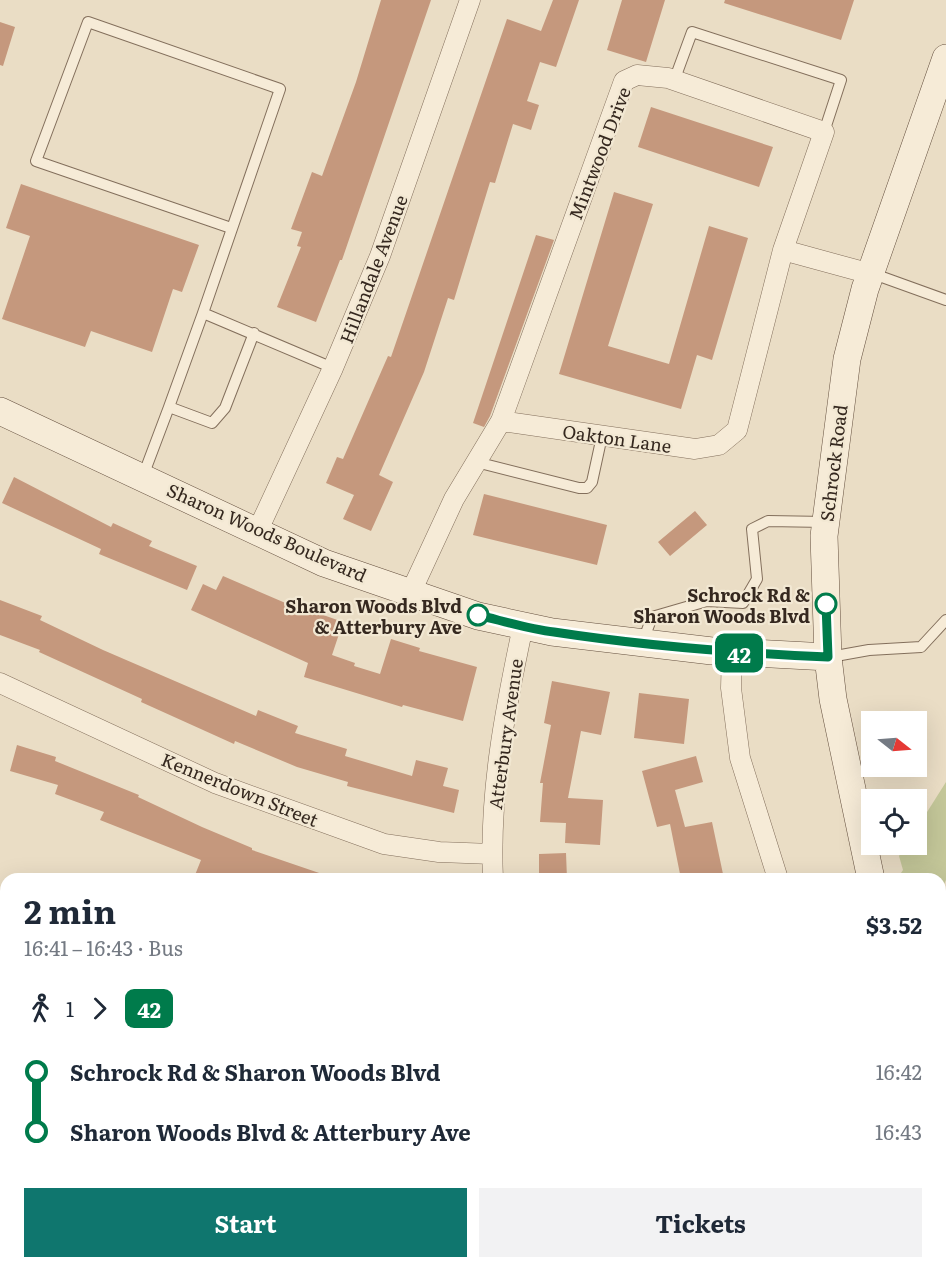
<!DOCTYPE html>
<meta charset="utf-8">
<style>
:root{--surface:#fff;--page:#f2f2f3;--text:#1f2937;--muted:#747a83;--accent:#0f766e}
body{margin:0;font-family:Literata,serif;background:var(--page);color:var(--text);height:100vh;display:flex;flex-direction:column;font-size:22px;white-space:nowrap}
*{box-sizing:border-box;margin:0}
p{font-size:20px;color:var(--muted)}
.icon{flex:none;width:33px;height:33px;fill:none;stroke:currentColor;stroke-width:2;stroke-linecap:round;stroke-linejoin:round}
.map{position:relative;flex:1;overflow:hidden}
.sheet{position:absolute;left:0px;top:873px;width:946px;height:396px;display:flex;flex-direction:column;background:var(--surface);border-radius:18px 18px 0 0;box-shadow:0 6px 24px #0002}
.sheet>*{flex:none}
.badge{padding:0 12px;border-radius:9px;font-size:21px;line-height:39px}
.needle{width:39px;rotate:107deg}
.buttons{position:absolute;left:861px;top:711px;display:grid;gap:12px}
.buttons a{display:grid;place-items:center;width:66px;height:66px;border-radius:0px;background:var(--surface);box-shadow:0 6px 24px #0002;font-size:30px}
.map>.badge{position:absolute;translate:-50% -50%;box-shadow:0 0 0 3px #fff}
.legs{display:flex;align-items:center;gap:9px;height:66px;padding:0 24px;font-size:20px}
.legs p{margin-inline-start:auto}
.summary{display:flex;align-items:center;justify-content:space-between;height:102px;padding:0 24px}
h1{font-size:33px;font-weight:700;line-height:45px}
.button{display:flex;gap:12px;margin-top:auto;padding:12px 24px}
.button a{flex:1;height:69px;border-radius:0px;background:var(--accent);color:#fff;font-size:24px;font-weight:700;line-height:69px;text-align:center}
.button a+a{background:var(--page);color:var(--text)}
ul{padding:0 24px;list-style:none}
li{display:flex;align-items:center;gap:21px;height:60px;font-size:22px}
li i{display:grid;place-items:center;width:9px;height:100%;margin:0 8px;background:currentColor}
li i::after{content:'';width:15px;height:15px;margin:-8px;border:4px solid;border-radius:50%;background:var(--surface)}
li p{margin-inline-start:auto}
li:first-child i{background:linear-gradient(#0000 50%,currentColor 0)}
li:last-child i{background:linear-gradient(currentColor 50%,#0000 0)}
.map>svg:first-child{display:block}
.green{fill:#c4c799}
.building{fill:#c5987d}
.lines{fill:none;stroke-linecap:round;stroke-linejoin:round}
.lane-casing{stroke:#836f5c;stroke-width:12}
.street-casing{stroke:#836f5c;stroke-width:21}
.secondary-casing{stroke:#65503f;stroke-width:28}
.highway-casing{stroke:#523e30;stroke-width:34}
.lane{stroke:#f6ebd7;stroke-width:10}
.street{stroke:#f6ebd7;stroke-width:20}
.secondary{stroke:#f6ebd7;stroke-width:27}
.highway{stroke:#d3985c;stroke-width:33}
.line-1-casing{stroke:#fff;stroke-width:14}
.line-1{stroke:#007b4b;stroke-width:9}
.stop-1-dot{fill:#fff;stroke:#007b4b;stroke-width:3}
.labels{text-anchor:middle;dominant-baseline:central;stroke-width:4.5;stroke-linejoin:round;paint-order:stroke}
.street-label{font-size:18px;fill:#35281f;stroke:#f2e8d3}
.stop-label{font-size:18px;font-weight:bold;fill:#35281f;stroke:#f2e8d3;text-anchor:end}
</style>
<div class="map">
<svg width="946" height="1269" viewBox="0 0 946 1269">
<rect width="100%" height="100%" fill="#eaddc5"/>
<path class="green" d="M946 782V880L941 890 940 879H897L903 870 899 856 906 845 916 844 917 828Z
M638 1263H710L706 1269H634Z"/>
<path class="building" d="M381 0H431L342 260H340L316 322 277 307 301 247 297 246 302 232 291 229 312 172 322 176 356 82Z
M553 0H579L556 67 540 62 527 101 539 105 531 130 513 124 495 183 490 182 454 300 448 298 424 372 379 475 393 482 371 531 343 519 354 495 326 483 337 457 343 459 388 356 391 357 507 19 541 31Z
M622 0H665L646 62 607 50Z
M725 0H854L841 40 724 3Z
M0 22 15 27 3 66 0 65Z
M651 107 773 147 759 187 638 147Z
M21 184 199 245 182 292 173 289 152 352 91 331 85 347 2 319 30 236 6 228Z
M614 192 653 204 608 346 669 364 709 226 748 238 712 360 697 355 681 409 559 374Z
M536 235 554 240 490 416 484 427 473 423Z
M14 477 111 527 113 523 152 541 149 546 197 566 187 590 99 554 101 549 2 503Z
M484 494 607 525 597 565 473 535Z
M695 511 707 525 670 556 658 542Z
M223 576 311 614 312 611 343 622 332 655 355 663 354 666 380 674 391 639 420 648 419 651 477 667 463 721 403 705 402 707 304 677 308 663 191 610 203 584 216 590Z
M0 600 42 616 40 620 103 650 256 716 258 710 298 726 295 733 347 749 345 756 412 776 416 760 448 768 443 786 459 790 454 813 347 786 348 782 297 767 235 741 234 744 141 702 142 699 39 652 40 650 0 635Z
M552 681 610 692 601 735 581 731 568 798 603 800 600 845 565 843 566 823 540 822 543 783H540L551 725 544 723Z
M639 693 689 699 684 744 634 738Z
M17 745 56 757 55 761 139 795 138 797 202 827 252 848V850L328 876 327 879H206L195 875 201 860 100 820 104 812 55 794 58 785 10 771Z
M696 756 703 782 675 790 685 827 712 822 723 874 681 879 670 824 657 827 642 771Z
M566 853 567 879H539V854Z"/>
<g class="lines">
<defs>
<path id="lane" d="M674 81 692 32 841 80 824 132
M231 228 36 161 88 22 280 89 203 313 333 368
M871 273 946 300
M169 407 203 313
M476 462 579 488H587L592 482 602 436
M143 476 169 407 212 423 225 408 254 333
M643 641 652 617 707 601 743 603 757 579 752 529 768 521 825 522
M830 657 869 650 921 647 946 620"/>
<path id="street" d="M783 250 871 274
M258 530 333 368 380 256 470 0
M410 594 454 499 501 421 624 81 637 75 668 78 824 132 783 250 737 430 719 445 695 449 501 421
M732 652 731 688 740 758 778 879
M0 683 215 783 384 844 439 852 492 854
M493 879C489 793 505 710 523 626
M0 951 6 954
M0 1232 6 1234
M324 1269 328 1263
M612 1269 615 1263"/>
<path id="secondary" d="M0 411 324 563 478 616 552 632 712 651 828 657
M871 879 833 699 828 657 824 536 847 359 865 289 946 58
M940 1174 946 1198"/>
<path id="highway" d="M940 953 946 944
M940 1072 946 1062
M750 1269 754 1263
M819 1269 823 1263"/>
</defs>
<use href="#lane" class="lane-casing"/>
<use href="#street" class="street-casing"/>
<use href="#secondary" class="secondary-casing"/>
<use href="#highway" class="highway-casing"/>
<use href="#lane" class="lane"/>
<use href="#street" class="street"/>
<use href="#secondary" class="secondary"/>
<use href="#highway" class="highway"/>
</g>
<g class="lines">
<defs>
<path id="line-1" d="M478 615C503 621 528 629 554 632 645 646 737 653 828 657L826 604"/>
</defs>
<use href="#line-1" class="line-1-casing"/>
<use href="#line-1" class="line-1"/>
</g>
<g class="stop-1-dot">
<circle cx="826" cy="604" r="10"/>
<circle cx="478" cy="615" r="10"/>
</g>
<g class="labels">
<g class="street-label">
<text transform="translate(599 153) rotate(-69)">Mintwood Drive</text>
<text transform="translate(373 269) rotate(-69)">Hillandale Avenue</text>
<text transform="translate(617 438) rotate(8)">Oakton Lane</text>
<text transform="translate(833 463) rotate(-83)">Schrock Road</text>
<text transform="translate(267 532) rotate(24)">Sharon Woods Boulevard</text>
<text transform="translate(505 734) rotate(-82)">Atterbury Avenue</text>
<text transform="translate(240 789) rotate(22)">Kennerdown Street</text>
</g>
<g class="stop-label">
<text x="810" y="594">Schrock Rd &amp;<tspan x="810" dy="21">Sharon Woods Blvd</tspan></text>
<text x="462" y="605">Sharon Woods Blvd<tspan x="462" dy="21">&amp; Atterbury Ave</tspan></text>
</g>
</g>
</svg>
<div class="buttons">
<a><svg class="needle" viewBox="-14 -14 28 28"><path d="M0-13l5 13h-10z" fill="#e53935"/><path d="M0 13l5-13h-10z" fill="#747a83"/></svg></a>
<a><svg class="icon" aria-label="locate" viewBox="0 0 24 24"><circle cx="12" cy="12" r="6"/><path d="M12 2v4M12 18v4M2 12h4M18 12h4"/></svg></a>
</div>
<b class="badge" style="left:739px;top:653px;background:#007b4b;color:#fff">42</b>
<section class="sheet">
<div class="summary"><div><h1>2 min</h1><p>16:41 – 16:43 · Bus</p></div><b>$3.52</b></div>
<div class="legs"><svg class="icon" aria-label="walk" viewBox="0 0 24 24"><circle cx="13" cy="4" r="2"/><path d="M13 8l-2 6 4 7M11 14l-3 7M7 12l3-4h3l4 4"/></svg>1<svg class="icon" aria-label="forward" viewBox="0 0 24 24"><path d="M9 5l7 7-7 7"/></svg><b class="badge" style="background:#007b4b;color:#fff">42</b></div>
<ul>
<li><i style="color:#007b4b"></i><b>Schrock Rd &amp; Sharon Woods Blvd</b><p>16:42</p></li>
<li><i style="color:#007b4b"></i><b>Sharon Woods Blvd &amp; Atterbury Ave</b><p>16:43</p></li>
</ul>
<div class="button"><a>Start</a><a>Tickets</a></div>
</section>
</div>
